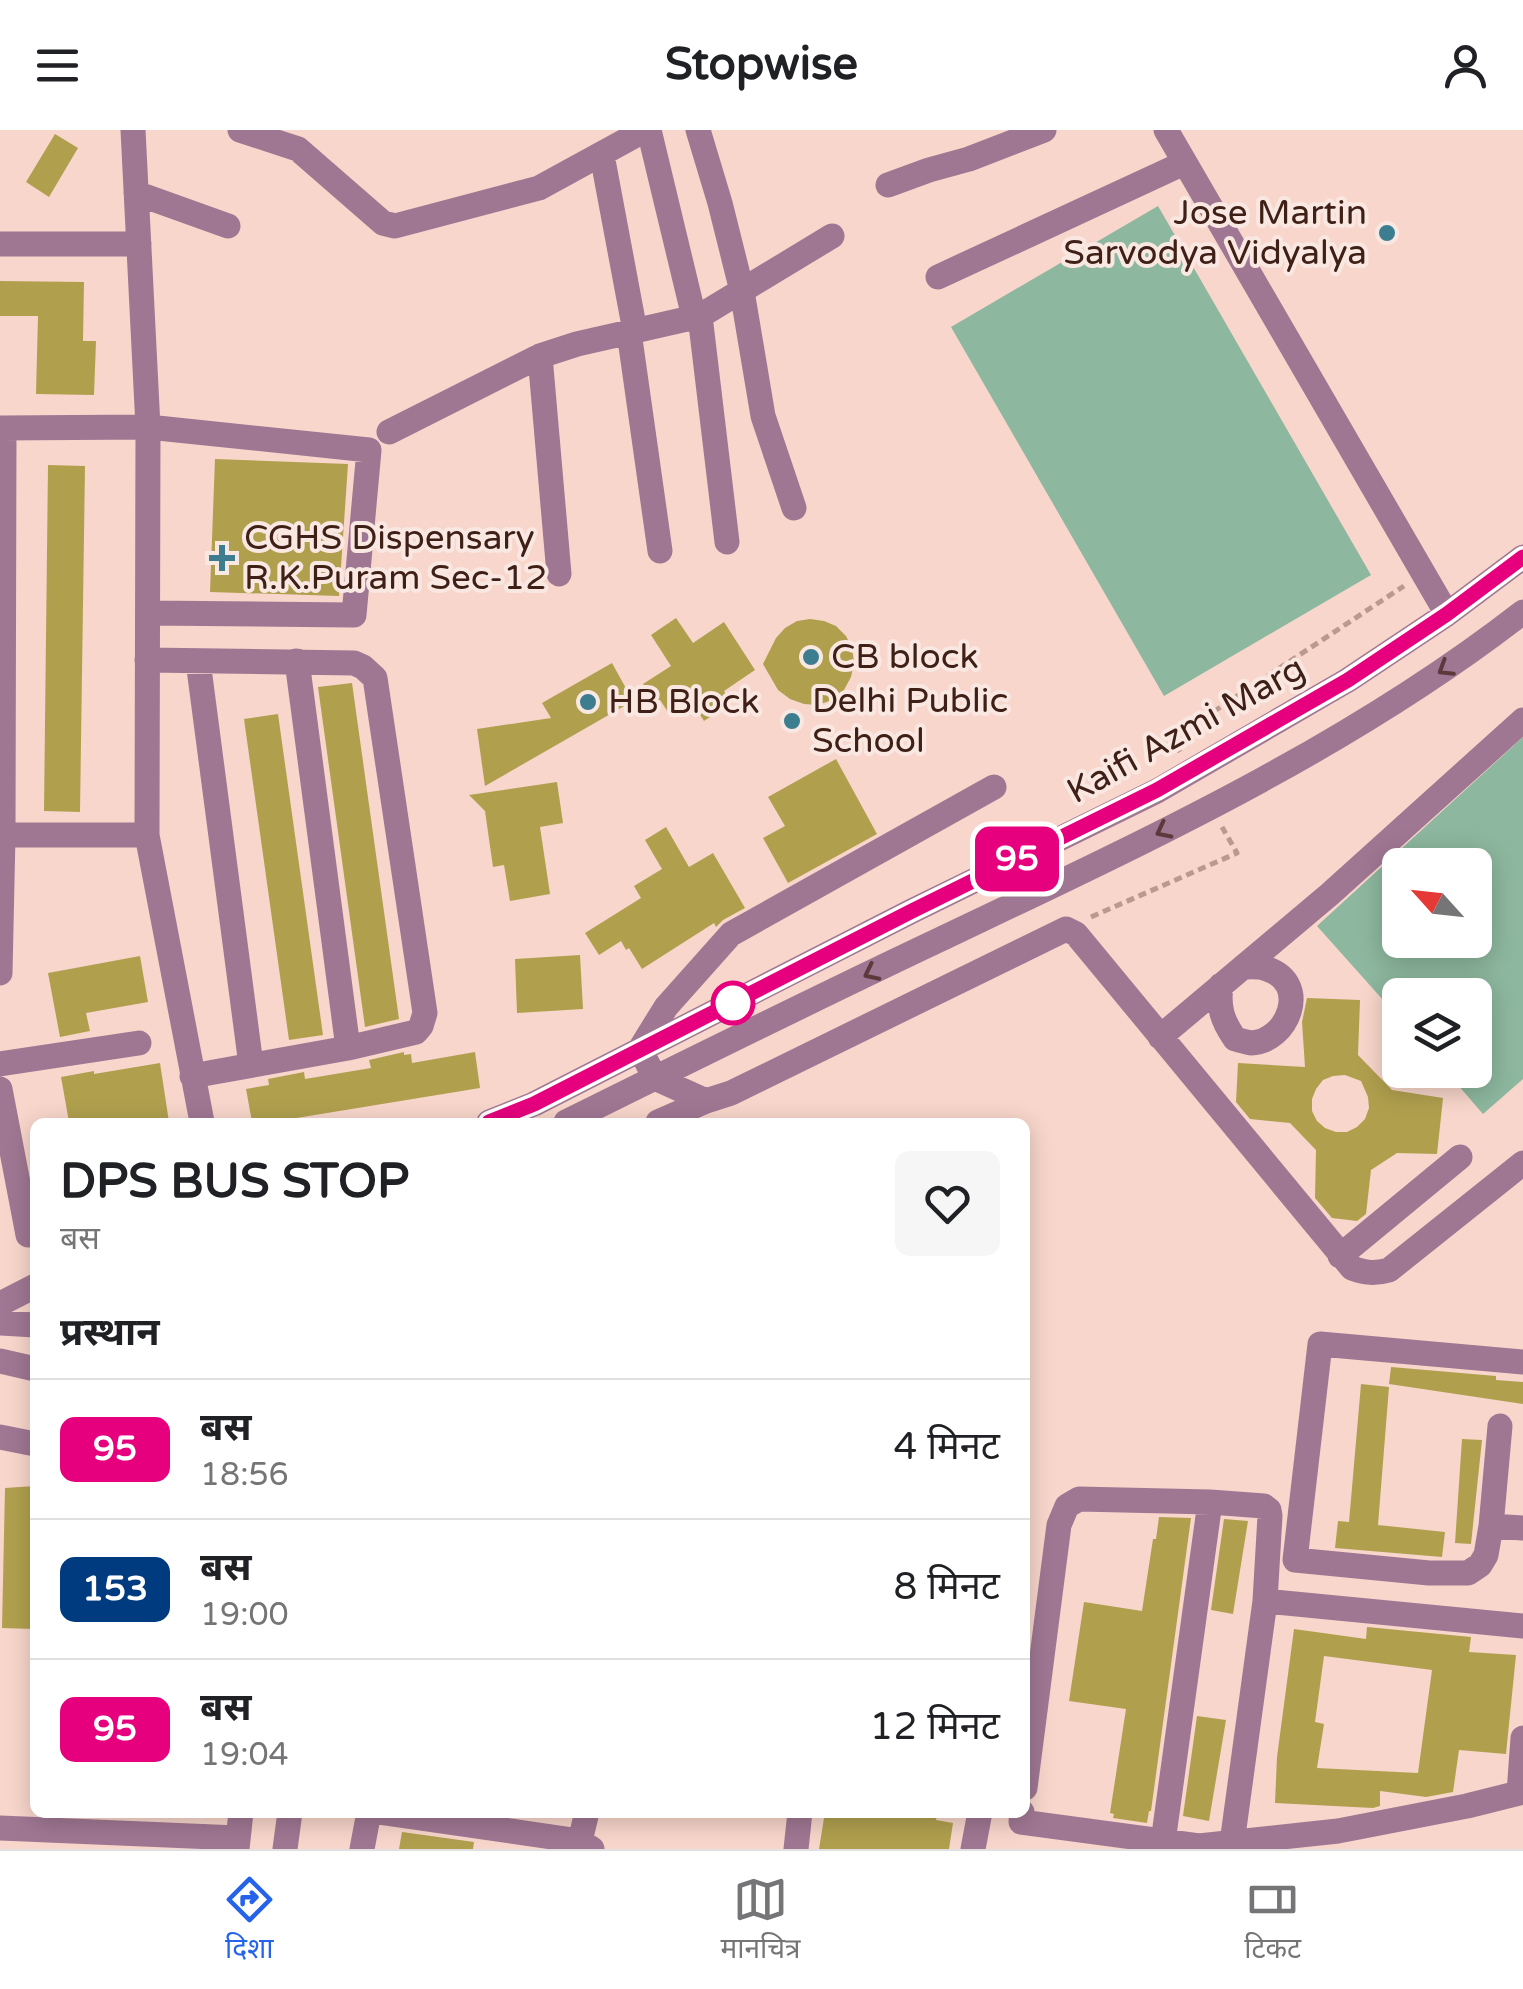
<!DOCTYPE html>
<html lang="hi">
<meta charset="utf-8">
<style>
:root{--surface:#fff;--page:#f6f6f6;--text:#202124;--muted:#757577;--line:#e0e0e0;--accent:#2563eb}
body{margin:0;font-family:"Varela Round","Noto Sans Devanagari",sans-serif;background:var(--page);color:var(--text);height:100vh;display:flex;flex-direction:column;font-size:38px;white-space:nowrap}
*{box-sizing:border-box;margin:0}
p{font-size:32px;color:var(--muted)}
.icon{flex:none;width:55px;height:55px;fill:none;stroke:currentColor;stroke-width:2;stroke-linecap:round;stroke-linejoin:round}
.map{position:relative;flex:1;overflow:hidden}
.details{position:absolute;left:30px;top:988px;width:1000px;height:700px;display:flex;flex-direction:column;background:var(--surface);border-radius:15px;box-shadow:0 5px 25px #0003}
.details>*{flex:none}
.badge{padding:0 20px;border-radius:15px;font-size:35px;line-height:65px}
.needle{width:65px;rotate:297deg}
.controls{position:absolute;left:1382px;top:718px;display:grid;gap:20px}
.controls a{display:grid;place-items:center;width:110px;height:110px;border-radius:15px;background:var(--surface);box-shadow:0 5px 25px #0003;font-size:50px}
.map>.badge{position:absolute;translate:-50% -50%;box-shadow:0 0 0 5px #fff}
h2{padding:0 30px;font-size:38px;line-height:90px}
.round{display:grid;place-items:center;flex:none;width:105px;height:105px;border-radius:15px;background:var(--page)}
.summary{display:flex;align-items:center;justify-content:space-between;height:170px;padding:0 30px}
h1{font-size:48px;font-weight:800;line-height:75px}
ul{padding:0;list-style:none}
li{display:flex;align-items:center;gap:30px;height:140px;padding:0 30px;border-top:2px solid var(--line)}
li div{flex:1}
li b{display:block;font-size:38px}
li em{font-style:normal}
li .badge{min-width:110px;font-weight:700;text-align:center}
header{display:flex;justify-content:space-between;align-items:center;height:130px;padding:0 30px;background:var(--surface);font-size:45px;font-weight:800}
.tabs{display:flex;justify-content:space-around;align-items:center;height:140px;border-top:2px solid var(--line);background:var(--surface);font-size:28px;color:var(--muted)}
.tabs a{display:grid;justify-items:center;gap:5px}
.tabs .on{color:var(--accent)}
.map>svg:first-child{display:block}
.green{fill:#8db79e;fill-rule:evenodd}
.building{fill:#b0a04e;fill-rule:evenodd}
.lines{fill:none;stroke-linecap:round;stroke-linejoin:round}
.path{stroke:#ba998f;stroke-width:5;stroke-dasharray:8 5;stroke-linecap:butt}
.minor{stroke:#a07793;stroke-width:25}
.oneway{stroke:#5c3a3c}
.line-casing{stroke:#fff;stroke-width:22}
.line{stroke:#e6007e;stroke-width:15}
.poi-dot{fill:#3c7d90;stroke:#f9e7e2;stroke-width:4}
.stop-dot{fill:#fff;stroke:#e6007e;stroke-width:5}
.labels{text-anchor:middle;dominant-baseline:central;stroke-width:8;stroke-linejoin:round;paint-order:stroke}
.poi-label{font-size:35px;fill:#3f2016;stroke:#f9e7e2;text-anchor:start}
.street-label{font-size:35px;fill:#3f2016;stroke:#f9e7e2}
</style>
<header><svg class="icon" aria-label="menu" viewBox="0 0 24 24"><path d="M4 6h16M4 12h16M4 18h16"/></svg>Stopwise<svg class="icon" aria-label="person" viewBox="0 0 24 24"><circle cx="12" cy="8" r="4"/><path d="M4 21q1-7 8-7t8 7"/></svg></header>
<div class="map">
<svg width="1523" height="1719" viewBox="0 0 1523 1719">
<rect width="100%" height="100%" fill="#f8d6cb"/>
<path class="green" d="M1158 76 1371 445 1164 566 951 197Z
M1523 607V949L1483 984 1445 940H1475V865H1400V889L1317 796ZM1400 735H1475V810H1400Z"/>
<path class="building" d="M55 4 78 18 49 67 26 52Z
M0 151 84 152 83 211H96L94 265 36 264 38 186H0Z
M215 329 348 334 339 466 210 462Z
M48 335 85 336 80 682 44 681Z
M676 488 693 513 724 492 755 540 724 561 731 573 704 591 691 571 670 585 660 570 654 571 643 554 671 536 651 505Z
M810 489 824 491 836 496 846 506 852 518 854 533 851 547 844 560 832 570 818 575 804 574 790 569 778 560 763 534 776 508 785 498 797 491Z
M612 533 633 571 485 656 477 599 551 588 542 573Z
M352 553 399 889 365 897 318 557Z
M278 584 323 905 289 910 244 589Z
M836 629 877 704 788 753 763 708 785 696 768 667Z
M557 652 563 693 540 697 550 764 510 771 504 735 493 737 485 681 469 665Z
M666 697 689 737 713 723 745 778 723 790 716 797 714 793 642 839 629 818 626 820 621 811 599 825 585 803 641 768 634 756 662 739 645 710Z
M580 825 583 879 517 883 515 829Z
M140 826 148 872 86 883 90 901 60 907 48 843Z
M1307 868 1360 870 1358 925 1392 960 1443 968 1437 1024 1397 1023 1371 1040 1366 1084 1357 1091 1332 1088 1315 1068 1316 1020 1290 993 1250 989 1236 972 1238 933 1305 937 1302 892ZM1345 945 1361 951 1368 967 1369 978 1365 989 1357 997 1347 1002H1336L1325 998 1317 991 1312 981V969L1316 959 1323 950 1333 946Z
M404 922V925L411 924 412 933 475 922 480 958 272 992H252L246 959 269 955 268 949 304 942 305 949 371 938 369 930Z
M160 933 169 992H69L61 947 94 941V944Z
M1391 1237 1496 1246V1250L1523 1252V1274L1389 1254Z
M1361 1254 1389 1257 1378 1395 1445 1402 1442 1427 1335 1418 1338 1391 1349 1392Z
M1462 1309 1482 1310 1471 1414 1455 1413Z
M35 1356V1499L2 1498 5 1358Z
M1159 1387 1191 1388 1151 1681H1149L1147 1693 1113 1688 1114 1684 1110 1683 1126 1579 1069 1571 1084 1472 1142 1481 1153 1409H1156Z
M1224 1389 1248 1391 1233 1484 1211 1480Z
M1367 1497 1471 1507 1469 1522 1516 1525 1506 1624 1459 1620 1453 1662 1426 1667 1380 1661V1676L1373 1678 1275 1673 1277 1627 1294 1499 1366 1509ZM1324 1526 1432 1540 1418 1643 1317 1638 1324 1594 1315 1592Z
M1197 1586 1226 1590 1209 1691 1183 1686Z
M825 1682H937L936 1690 953 1693 949 1719H819Z
M402 1702 474 1712 473 1719H399Z"/>
<g class="lines">
<path class="path" d="M1180 622 1172 609 1404 456
M1091 787 1237 723 1222 697"/>
<path class="minor" d="M133 0 148 297 147 705 202 992
M240 0 298 19 383 93 395 96 539 58 645 0
M649 0 694 187
M698 0 720 73 742 161 763 286 794 378
M1166 0 1447 484
M602 25 635 201
M888 55 929 40 969 29 1044 0
M136 63 228 96
M0 114H139
M938 147 1184 33
M700 186 727 412
M629 202 660 421
M540 226 559 444
M0 298 148 297 369 320 354 485 148 483
M389 302 540 226 577 214 700 186 832 106
M147 530 354 533 363 537 375 548 425 883 421 896 416 902 348 918 192 946
M198 531 251 935
M297 531 348 918
M994 657 731 804 666 877 640 919 655 948 706 971 731 963 1066 799 1076 804 1352 1138C1365 1143 1375 1144 1389 1140L1523 1033
M0 705H147
M0 843 3 705 4 298
M1221 855C1218 878 1222 890 1235 909 1236 909 1249 913 1251 913 1288 912 1311 853 1267 839 1260 836 1251 837 1243 837
M1160 907 1330 764 1523 590
M0 934 139 913
M0 959 28 1105
M489 992 534 974 912 781 1157 661 1348 550 1447 484 1523 427
M566 992C691 930 816 868 941 809 1142 713 1347 619 1523 482
M658 992 706 971
M1340 1126 1460 1027
M0 1174 35 1156
M0 1193 35 1195
M0 1231 35 1239
M1500 1296 1491 1396 1523 1398
M0 1307 35 1314
M1491 1396 1486 1425 1480 1435 1468 1443H1429L1295 1430 1320 1214 1523 1232
M1265 1471 1523 1496
M1025 1658 1059 1395 1067 1376 1079 1369 1210 1372 1264 1376 1269 1380 1270 1386 1265 1471 1232 1713
M1519 1663 1523 1608
M378 1682 580 1711 592 1719
M1022 1682 1021 1692 1199 1716 1338 1701 1467 1676 1523 1662
M0 1698 238 1708
M580 1711 587 1682
M1163 1712 1210 1372
M237 1719 241 1682
M285 1719 290 1682
M362 1719 369 1682
M796 1719 800 1682
M973 1719 980 1682"/>
</g>
<defs><path id="oneway-chevron" d="M-2-3.5L2.5 0L-2 3.5" fill="none" stroke-width="1.6" stroke-linecap="round" stroke-linejoin="round" transform="scale(2.5)"/></defs>
<g class="oneway">
<use href="#oneway-chevron" transform="translate(1445 539) rotate(148)"/>
<use href="#oneway-chevron" transform="translate(1163 701) rotate(153)"/>
<use href="#oneway-chevron" transform="translate(871 843) rotate(154)"/>
</g>
<g class="lines">
<defs>
<path id="line" d="M489 992 534 974 912 781 1157 660 1348 550 1447 484 1523 427"/>
</defs>
<use href="#line" class="line-casing"/>
<use href="#line" class="line"/>
</g>
<g class="poi-dot">
<circle cx="1387" cy="103" r="10"/>
<path d="M217 413h10v10h10v10h-10v10h-10v-10h-10v-10h10z"/>
<circle cx="811" cy="527" r="10"/>
<circle cx="588" cy="572" r="10"/>
<circle cx="792" cy="591" r="10"/>
</g>
<circle class="stop-dot" cx="733" cy="873" r="20"/>
<g class="labels">
<g class="poi-label">
<text x="1367" y="83" text-anchor="end">Jose Martin<tspan x="1367" dy="40">Sarvodya Vidyalya</tspan></text>
<text x="244" y="408">CGHS Dispensary<tspan x="244" dy="40">R.K.Puram Sec-12</tspan></text>
<text x="831" y="527">CB block</text>
<text x="812" y="571">Delhi Public<tspan x="812" dy="40">School</tspan></text>
<text x="608" y="572">HB Block</text>
</g>
<g class="street-label">
<text transform="translate(1186 600) rotate(-29)">Kaifi Azmi Marg</text>
</g>
</g>
</svg>
<div class="controls">
<a><svg class="needle" viewBox="-14 -14 28 28"><path d="M0-13l5 13h-10z" fill="#e53935"/><path d="M0 13l5-13h-10z" fill="#757577"/></svg></a>
<a><svg class="icon" aria-label="layers" viewBox="0 0 24 24"><path d="M12 4l9 5-9 5-9-5zM3 14l9 5 9-5"/></svg></a>
</div>
<b class="badge" style="left:1017px;top:729px;background:#e6007e;color:#fff">95</b>
<section class="details">
<div class="summary"><div><h1>DPS BUS STOP</h1><p>बस</p></div><a class="round"><svg class="icon" aria-label="heart" viewBox="0 0 24 24"><path d="M12 20l-8-8c-3-5 5-10 8-4 3-6 11-1 8 4z"/></svg></a></div>
<h2>प्रस्थान</h2>
<ul>
<li><span class="badge" style="background:#e6007e;color:#fff">95</span><div><b>बस</b><p>18:56</p></div><em>4 मिनट</em></li>
<li><span class="badge" style="background:#003b80;color:#fff">153</span><div><b>बस</b><p>19:00</p></div><em>8 मिनट</em></li>
<li><span class="badge" style="background:#e6007e;color:#fff">95</span><div><b>बस</b><p>19:04</p></div><em>12 मिनट</em></li>
</ul>
</section>
</div>
<nav class="tabs">
<a class="on"><svg class="icon" aria-label="directions" viewBox="0 0 24 24"><path d="M12 3l9 9-9 9-9-9zM9 14v-3h6M13 9l2 2-2 2"/></svg>दिशा</a>
<a><svg class="icon" aria-label="map" viewBox="0 0 24 24"><path d="M3 6l6-2 6 2 6-2v14l-6 2-6-2-6 2zM9 4v14M15 6v14"/></svg>मानचित्र</a>
<a><svg class="icon" aria-label="tickets" viewBox="0 0 24 24"><path d="M3 7h18v10H3zM15 7v10"/></svg>टिकट</a>
</nav>
